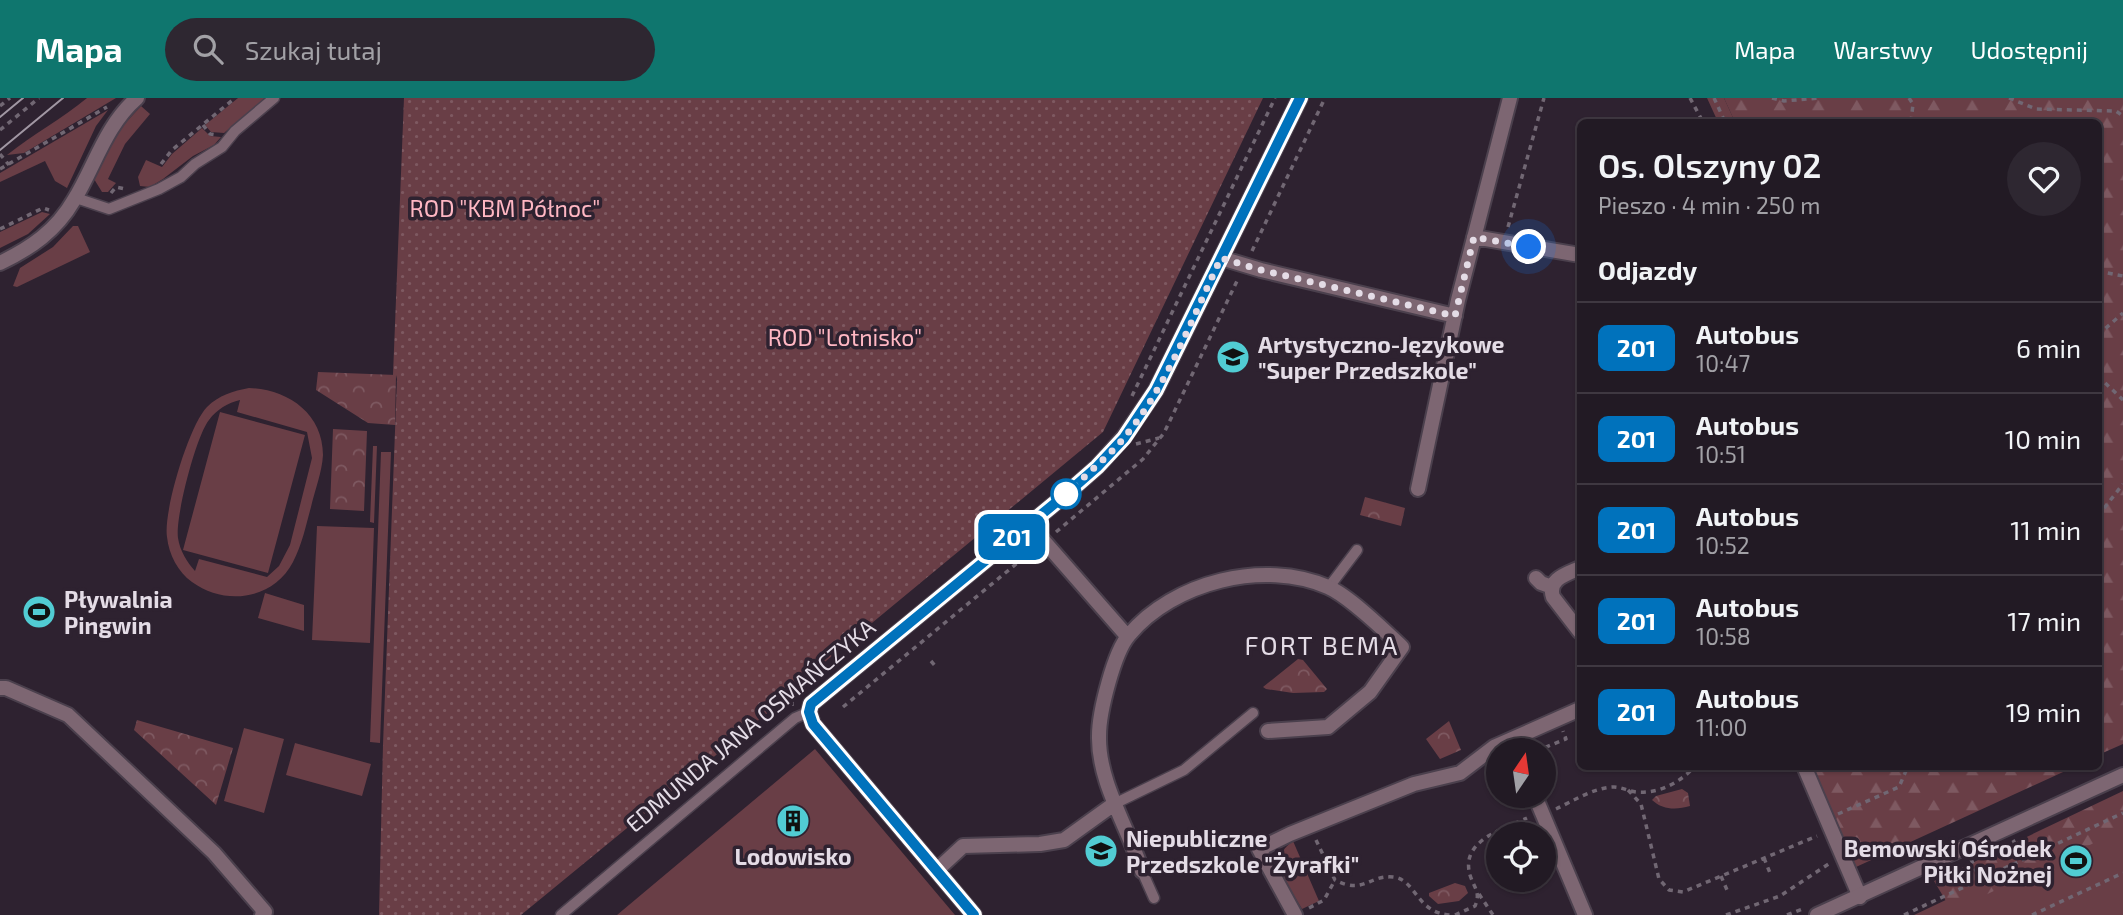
<!DOCTYPE html>
<html lang="pl">
<meta charset="utf-8">
<style>
:root{--surface:#221a24;--page:#2e2731;--text:#f1f3f6;--muted:#a2a1a6;--line:#3f3841;--accent:#0f766e}
body{margin:0;font-family:"Exo 2",sans-serif;background:var(--page);color:var(--text);height:100vh;display:flex;flex-direction:column;font-size:26px;white-space:nowrap}
*{box-sizing:border-box;margin:0}
p{font-size:23px;color:var(--muted)}
.icon{flex:none;width:38px;height:38px;fill:none;stroke:currentColor;stroke-width:2;stroke-linecap:round;stroke-linejoin:round}
.map{position:relative;flex:1;overflow:hidden}
.details{position:absolute;left:1577px;top:21px;width:525px;height:651px;display:flex;flex-direction:column;background:var(--surface);border-radius:10px;box-shadow:0 2px 5px #0004,0 0 0 2px var(--line)}
.details>*{flex:none}
.badge{padding:0 14px;border-radius:10px;font-size:24px;line-height:46px}
.needle{width:46px;rotate:13deg}
.fabs{position:absolute;left:1486px;top:640px;display:grid;gap:14px}
.fabs a{display:grid;place-items:center;width:70px;height:70px;border-radius:50%;background:var(--surface);box-shadow:0 2px 5px #0004,0 0 0 2px var(--line);font-size:35px}
.you{position:absolute;width:35px;height:35px;margin:-18px;border:5px solid #fff;border-radius:50%;background:#1a73e8;box-shadow:0 0 0 10px #1a73e833}
.map>.badge{position:absolute;translate:-50% -50%;box-shadow:0 0 0 4px #fff}
h2{padding:0 21px;font-size:26px;line-height:63px}
.round{display:grid;place-items:center;flex:none;width:74px;height:74px;border-radius:37px;background:var(--page)}
.summary{display:flex;align-items:center;justify-content:space-between;height:119px;padding:0 21px}
h1{font-size:33px;font-weight:600;line-height:52px}
ul{padding:0;list-style:none}
li{display:flex;align-items:center;gap:21px;height:91px;padding:0 21px;border-top:2px solid var(--line)}
li div{flex:1}
li b{display:block;font-size:26px}
li em{font-style:normal}
li .badge{min-width:77px;font-weight:700;text-align:center}
header{display:flex;align-items:center;gap:42px;box-sizing:border-box;height:98px;padding:0 35px;background:var(--accent);color:#fff}
header strong{font-size:33px}
nav{display:flex;gap:38px;margin-inline-start:auto;font-size:24px}
.search{width:490px;height:63px;background:var(--page);display:flex;align-items:center;gap:18px;box-sizing:border-box;padding:0 24px;border-radius:38px;color:var(--muted);font-size:26px}
.map>svg:first-child{display:block}
.grass{fill:#693e46;fill-rule:evenodd}
.forest{fill:url(#forest-firs)}
.park{fill:url(#park-crowns)}
.garden{fill:url(#garden-dots)}
.lines{fill:none;stroke-linecap:round;stroke-linejoin:round}
.service-casing{stroke:#4b404d;stroke-width:13}
.minor-casing{stroke:#4b404d;stroke-width:18}
.tertiary-casing{stroke:#4b404d;stroke-width:18}
.path{stroke:#716773;stroke-width:3.5;stroke-dasharray:5 5;stroke-linecap:butt}
.service{stroke:#7d6672;stroke-width:10}
.minor{stroke:#7d6672;stroke-width:14}
.tertiary{stroke:#7d6672;stroke-width:14}
.tram{stroke:#a197a3;stroke-width:2}
.line-casing{stroke:#fff;stroke-width:16}
.line{stroke:#0072bc;stroke-width:10}
.walk{stroke:#e4dce6;stroke-width:7;stroke-dasharray:0 12.6}
.stop-dot{fill:#fff;stroke:#0072bc;stroke-width:3.5}
.labels{text-anchor:middle;dominant-baseline:central;stroke-width:7;stroke-linejoin:round;paint-order:stroke}
.park-label{font-size:23px;fill:#ffb7c3;stroke:#2e2230}
.poi-label{font-size:23px;font-weight:bold;fill:#e4dce6;stroke:#2e2230;text-anchor:start}
.street-label{font-size:23px;fill:#e4dce6;stroke:#2e2230}
.quarter-label{font-size:26px;letter-spacing:2px;fill:#e4dce6;stroke:#2e2230}
</style>
<header>
<strong>Mapa</strong>
<div class="search"><svg class="icon" aria-label="search" viewBox="0 0 24 24"><circle cx="10" cy="10" r="6"/><path d="M15 15l6 6"/></svg>Szukaj tutaj</div>
<nav><a>Mapa</a><a>Warstwy</a><a>Udostępnij</a></nav>
</header>
<div class="map">
<svg width="2123" height="817" viewBox="0 0 2123 817">
<defs>
<pattern id="forest-firs" width="22" height="20" patternUnits="userSpaceOnUse" patternTransform="scale(1.75)"><rect width="22" height="20" fill="#693e46"/><path d="M5 1l3.5 6h-7zM16 11l3.5 6h-7z" fill="#7e5961"/></pattern>
<pattern id="park-crowns" width="20" height="18" patternUnits="userSpaceOnUse" patternTransform="scale(1.75)"><rect width="20" height="18" fill="#693e46"/><path d="M2 6a3 3 0 1 1 6 0M12 15a3 3 0 1 1 6 0" fill="none" stroke="#7e5961"/></pattern>
<pattern id="garden-dots" width="8" height="8" patternUnits="userSpaceOnUse" patternTransform="scale(1.75)"><rect width="8" height="8" fill="#693e46"/><path d="M2 2h.1M6 6h.1" fill="none" stroke="#7e5961" stroke-width="1.8" stroke-linecap="round"/></pattern>
</defs>
<rect width="100%" height="100%" fill="#2e2230"/>
<path class="grass" d="M87 0H116L24 55 7 57C33 36 62 21 87 0Z
M238 0H265L224 35 211 34 205 27Z
M1707 0H1724L1735 24H1718Z
M141 8 150 16 125 46 108 81 116 85 108 94H102L94 81 118 33Z
M108 12 96 28 67 90 55 83 45 63 0 84V75Z
M202 30 210 38 221 39 214 47 193 58 163 81 150 89 140 88 138 79 146 62 162 69 172 56Z
M42 114 50 116 28 136 0 150V134Z
M73 128H78L90 154 17 189 13 188 20 170 53 149Z
M249 290C287 291 323 315 323 357 322 374 315 392 311 409 306 427 302 447 293 464 273 502 225 508 192 484 178 474 169 457 167 439 163 414 189 327 207 309 219 297 233 293 249 290ZM240 302 237 314 307 334 312 360 290 447 279 468 267 479 199 461 195 473C187 464 180 453 178 440 175 419 196 338 209 322 217 311 228 305 240 302Z
M220 314 305 337 268 475 183 452Z
M373 348H377L374 425 370 424Z
M381 354H391L380 645 370 644Z
M317 428 374 430 370 545 312 542Z
M265 495 304 507V533L258 520Z
M244 630 284 641 264 715 224 703Z
M295 645 371 666 362 698 286 677Z
M815 651 955 817H617Z
M2123 718V817H1914Z
M1293 743 1319 803 1302 811C1290 789 1265 762 1293 743Z"/>
<path class="forest" d="M1724 0H2123V646L2098 657V24H1735Z
M1812 669H2074L1856 769 1840 738Z
M2123 693V731L1952 813 1934 783Z"/>
<path class="park" d="M318 274 396 277 395 327 368 325 316 292Z
M333 331 367 333 364 413 330 411Z
M1365 399 1405 410 1401 428 1360 417Z
M1298 561 1303 562 1327 591 1324 594 1293 595 1266 591 1263 589Z
M137 622 233 650 216 707 134 632Z
M1449 623 1461 652 1440 661 1426 641Z
M1682 691 1688 695 1690 708C1676 712 1663 712 1652 702L1656 698Z
M1455 785 1465 788 1468 795 1459 803 1438 806 1429 798V795Z"/>
<path class="garden" d="M404 0H1263L1103 334 786 596 771 612 521 817H379L383 647 397 281 396 277H393Z"/>
<g class="lines">
<defs>
<path id="service" d="M76 100 109 111 159 91 181 79 195 66 222 49 235 33 274 0
M1329 489 1357 452
M1114 706 1184 672 1253 615
M1142 773 1154 800
M561 817 795 620 809 614"/>
<path id="minor" d="M1474 139 1580 157
M1221 160 1261 172 1455 218
M0 165C31 150 56 133 74 102 95 68 105 28 137 0
M1418 391 1458 202 1510 0
M1029 426 1127 538
M1580 470C1567 476 1547 481 1553 499L1580 534
M1536 480 1541 485 1552 489
M0 590H6L68 617 214 755 265 814 262 817
M1804 668 1860 799
M1535 698 1585 817
M937 772 963 748 1040 746 1064 742 1114 706
M1142 773C1128 729 1098 684 1099 638 1099 614 1114 554 1129 537 1173 484 1264 461 1328 489 1349 498 1384 532 1402 549L1370 594 1328 629 1268 633
M974 817 813 626 809 614 811 606 1065 397 1097 369 1124 339 1156 292 1300 0
M1295 817 1259 751 1290 736 1414 686 1460 675 1494 649 1580 611"/>
<path id="tertiary" d="M1817 817 2123 677"/>
</defs>
<use href="#service" class="service-casing"/>
<use href="#minor" class="minor-casing"/>
<use href="#tertiary" class="tertiary-casing"/>
<path class="path" d="M1690 0 1703 24
M1714 0 1725 24
M1772 0 1784 3 1819 0
M1909 0 1913 6 1911 24
M2009 0 2036 11 2116 13 2123 18
M0 8 10 0
M203 27 210 36 217 37
M0 32 39 0
M0 56 9 67
M161 66 172 52 235 0
M0 71 107 9
M111 95 116 89 125 91
M1508 129 1544 0
M0 131 43 110 49 112
M1252 153 1325 0
M2098 173 2123 178
M2098 237 2123 215
M2098 278 2123 302
M1132 298 1275 0
M1136 346 1159 340
M2098 418 2123 386
M1056 434 1143 361 1164 335 1238 181
M931 563 937 570
M792 608V601L800 594
M843 609 1033 452
M1536 653 1566 641 1563 633
M1628 692 1641 706 1659 781 1669 792 1683 794 1817 738
M1556 711C1573 703 1595 689 1614 689 1621 689 1628 693 1636 694 1658 696 1680 685 1695 668
M1838 716 1899 689 1908 668
M1316 742 1335 782C1364 797 1368 777 1393 779 1416 781 1416 815 1450 817
M2013 742 2024 761
M1764 760 1770 775
M1971 761 1980 782
M1721 778 1727 792
M1479 796 1493 817
M1309 810 1324 802 1335 782
M1455 817 1475 808C1481 794 1474 790 1470 777 1460 742 1504 731 1527 720
M1726 817 1780 798 1830 765
M1787 817 1805 810
M1904 817 2123 715
M2032 817 2123 775"/>
<use href="#service" class="service"/>
<use href="#minor" class="minor"/>
<use href="#tertiary" class="tertiary"/>
<path class="tram" d="M0 19 23 0
M0 52 63 0"/>
</g>
<g class="lines">
<defs>
<path id="line" d="M974 817 813 626 809 614 811 606 1065 397 1097 369 1124 340 1156 292 1300 0"/>
</defs>
<use href="#line" class="line-casing"/>
<use href="#line" class="line"/>
<path class="walk" d="M1066 396C1082 380 1106 361 1123 341 1167 289 1192 220 1221 160L1261 172 1455 218 1474 139 1529 149"/>
</g>
<defs>
<symbol id="school-disc" viewBox="-11 -11 22 22"><circle r="9.5" fill="#51ccd3" stroke="#2e2230"/><path d="M0-5L7-2L0 1L-7-2ZM-4 1L0 2.5L4 1V4Q0 6-4 4Z" fill="#111"/></symbol>
<symbol id="stadium-disc" viewBox="-11 -11 22 22"><circle r="9.5" fill="#51ccd3" stroke="#2e2230"/><path d="M0-5a6.5 5 0 1 0 0 10a6.5 5 0 1 0 0-10ZM-3.5-1.8h7v3.6h-7Z" fill="#111"/></symbol>
<symbol id="building-disc" viewBox="-11 -11 22 22"><circle r="9.5" fill="#51ccd3" stroke="#2e2230"/><path d="M-4-6H4V6H1V3H-1V6H-4ZM-2.5-4.3h1.7v1.8h-1.7ZM.8-4.3h1.7v1.8H.8ZM-2.5-1h1.7V.8h-1.7ZM.8-1h1.7V.8H.8Z" fill="#111"/></symbol>
</defs>
<g fill-rule="evenodd">
<use href="#school-disc" x="1214" y="240" width="38" height="38"/>
<use href="#stadium-disc" x="20" y="495" width="38" height="38"/>
<use href="#building-disc" x="774" y="704" width="38" height="38"/>
<use href="#school-disc" x="1082" y="734" width="38" height="38"/>
<use href="#stadium-disc" x="2057" y="744" width="38" height="38"/>
</g>
<circle class="stop-dot" cx="1066" cy="396" r="14"/>
<g class="labels">
<g class="park-label">
<text x="505" y="110">ROD "KBM Północ"</text>
<text x="845" y="239">ROD "Lotnisko"</text>
</g>
<g class="poi-label">
<text x="1258" y="246">Artystyczno-Językowe<tspan x="1258" dy="26">"Super Przedszkole"</tspan></text>
<text x="64" y="501">Pływalnia<tspan x="64" dy="26">Pingwin</tspan></text>
<text x="1126" y="740">Niepubliczne<tspan x="1126" dy="26">Przedszkole "Żyrafki"</tspan></text>
<text x="2052" y="750" text-anchor="end">Bemowski Ośrodek<tspan x="2052" dy="26">Piłki Nożnej</tspan></text>
<text x="793" y="758" text-anchor="middle">Lodowisko</text>
</g>
<g class="street-label">
<text transform="translate(750 627) rotate(-40)">EDMUNDA JANA OSMAŃCZYKA</text>
</g>
<g class="quarter-label">
<text x="1322" y="546">FORT BEMA</text>
</g>
</g>
</svg>
<div class="fabs">
<a><svg class="needle" viewBox="-14 -14 28 28"><path d="M0-13l5 13h-10z" fill="#e53935"/><path d="M0 13l5-13h-10z" fill="#a2a1a6"/></svg></a>
<a><svg class="icon" aria-label="locate" viewBox="0 0 24 24"><circle cx="12" cy="12" r="6"/><path d="M12 2v4M12 18v4M2 12h4M18 12h4"/></svg></a>
</div>
<div class="you" style="left:1529px;top:149px"></div>
<b class="badge" style="left:1012px;top:439px;background:#0072bc;color:#fff">201</b>
<section class="details">
<div class="summary"><div><h1>Os. Olszyny 02</h1><p>Pieszo · 4 min · 250 m</p></div><a class="round"><svg class="icon" aria-label="heart" viewBox="0 0 24 24"><path d="M12 20l-8-8c-3-5 5-10 8-4 3-6 11-1 8 4z"/></svg></a></div>
<h2>Odjazdy</h2>
<ul>
<li><span class="badge" style="background:#0072bc;color:#fff">201</span><div><b>Autobus</b><p>10:47</p></div><em>6 min</em></li>
<li><span class="badge" style="background:#0072bc;color:#fff">201</span><div><b>Autobus</b><p>10:51</p></div><em>10 min</em></li>
<li><span class="badge" style="background:#0072bc;color:#fff">201</span><div><b>Autobus</b><p>10:52</p></div><em>11 min</em></li>
<li><span class="badge" style="background:#0072bc;color:#fff">201</span><div><b>Autobus</b><p>10:58</p></div><em>17 min</em></li>
<li><span class="badge" style="background:#0072bc;color:#fff">201</span><div><b>Autobus</b><p>11:00</p></div><em>19 min</em></li>
</ul>
</section>
</div>
